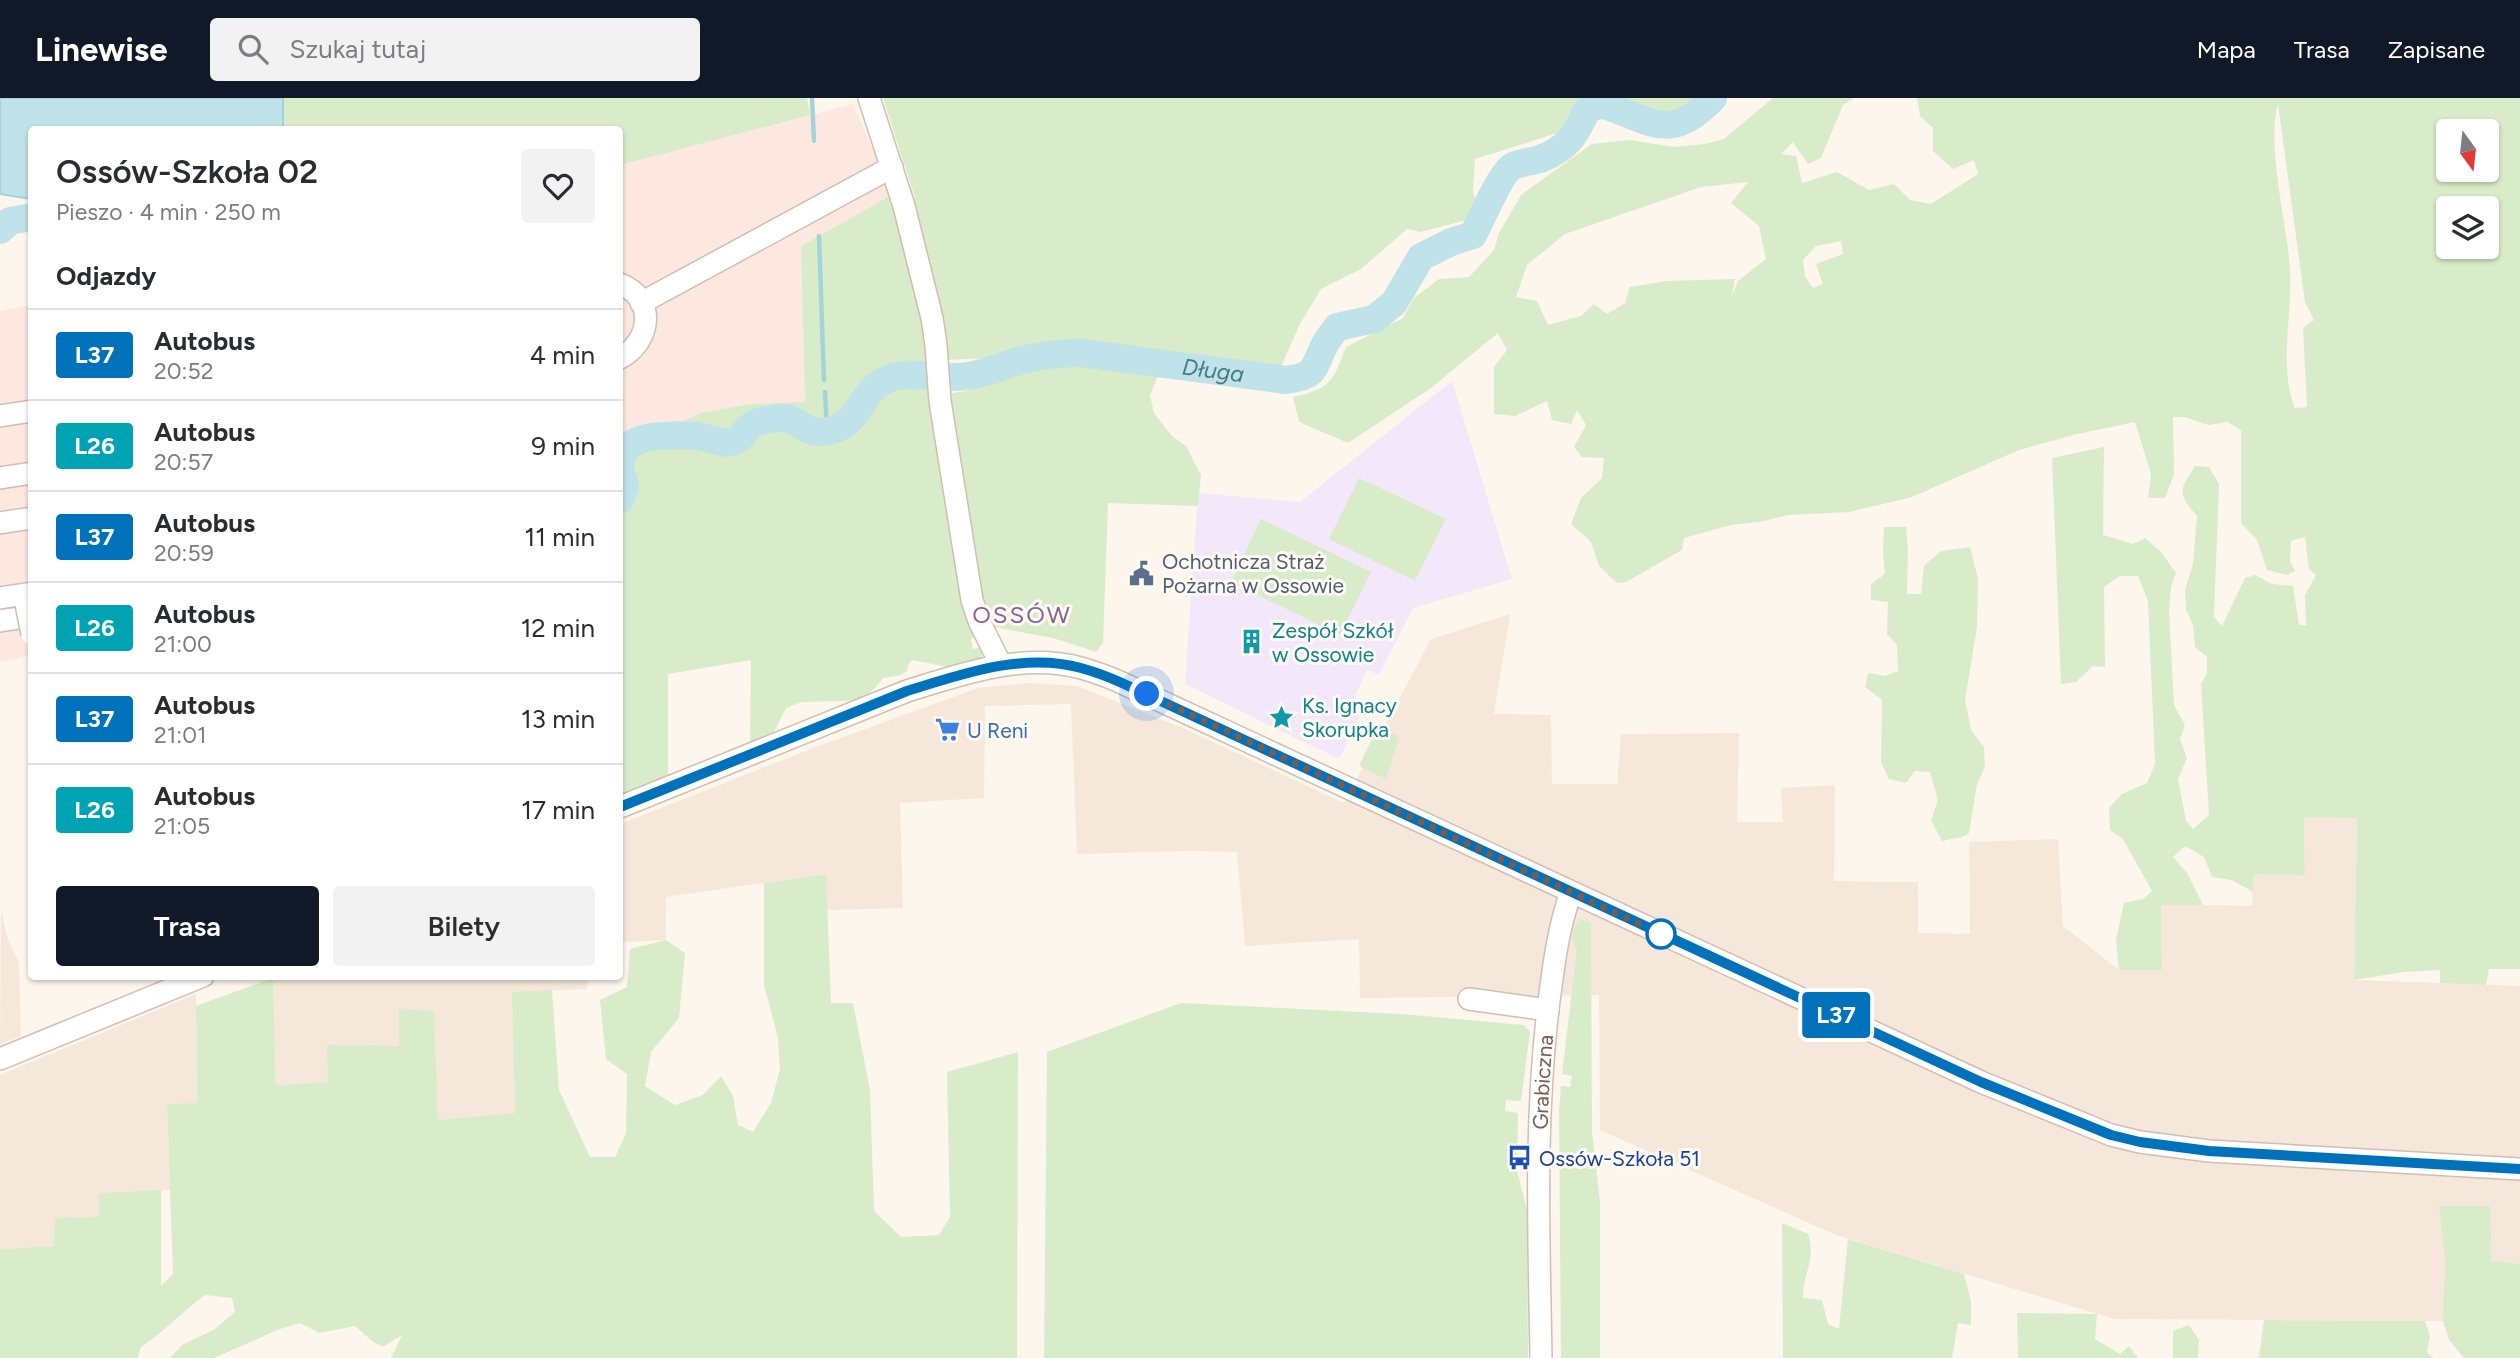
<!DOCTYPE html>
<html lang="pl">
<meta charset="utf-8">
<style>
:root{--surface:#fff;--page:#f2f2f3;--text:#2b2b33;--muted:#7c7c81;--line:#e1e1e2;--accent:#111827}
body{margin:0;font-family:Figtree,sans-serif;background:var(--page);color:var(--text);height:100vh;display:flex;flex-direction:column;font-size:26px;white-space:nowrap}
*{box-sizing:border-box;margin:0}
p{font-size:23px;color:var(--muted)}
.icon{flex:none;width:38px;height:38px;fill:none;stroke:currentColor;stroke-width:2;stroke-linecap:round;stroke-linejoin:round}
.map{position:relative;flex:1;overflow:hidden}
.details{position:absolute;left:28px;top:28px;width:595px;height:854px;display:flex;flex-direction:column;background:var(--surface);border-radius:7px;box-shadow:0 2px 5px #0004}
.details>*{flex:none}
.badge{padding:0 14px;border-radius:5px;font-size:24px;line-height:46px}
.needle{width:46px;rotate:165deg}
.tools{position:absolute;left:2436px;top:21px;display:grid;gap:14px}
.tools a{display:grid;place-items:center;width:63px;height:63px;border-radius:7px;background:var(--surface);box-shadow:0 2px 5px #0004;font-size:35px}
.you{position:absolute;width:35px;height:35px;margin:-18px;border:5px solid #fff;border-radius:50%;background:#1a73e8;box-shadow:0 0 0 10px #1a73e833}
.map>.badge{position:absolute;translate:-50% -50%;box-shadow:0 0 0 4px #fff}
h2{padding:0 28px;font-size:26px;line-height:63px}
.round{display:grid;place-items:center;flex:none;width:74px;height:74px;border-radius:7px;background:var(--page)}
.headline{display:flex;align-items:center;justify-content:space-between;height:119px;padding:0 28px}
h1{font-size:33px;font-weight:600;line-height:52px}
.cta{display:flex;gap:14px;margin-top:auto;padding:14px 28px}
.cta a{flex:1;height:80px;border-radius:7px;background:var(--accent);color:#fff;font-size:28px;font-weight:600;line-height:80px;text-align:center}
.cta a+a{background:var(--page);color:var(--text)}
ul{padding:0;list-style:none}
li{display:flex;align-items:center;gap:21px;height:91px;padding:0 28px;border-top:2px solid var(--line)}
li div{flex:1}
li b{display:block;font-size:26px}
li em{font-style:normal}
li .badge{min-width:77px;font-weight:700;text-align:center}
header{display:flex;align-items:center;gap:42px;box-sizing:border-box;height:98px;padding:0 35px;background:var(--accent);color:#fff}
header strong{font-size:33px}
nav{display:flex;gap:38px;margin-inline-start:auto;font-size:24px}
.search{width:490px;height:63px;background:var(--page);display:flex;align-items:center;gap:18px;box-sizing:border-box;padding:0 24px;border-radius:7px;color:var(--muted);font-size:26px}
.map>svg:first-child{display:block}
.residential{fill:#f5e8da}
.commercial{fill:#fde8e0}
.education{fill:#f3e8fa}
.green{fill:#d8ecc9;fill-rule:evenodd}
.water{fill:#bfe3e8;stroke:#a5d3da;stroke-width:2}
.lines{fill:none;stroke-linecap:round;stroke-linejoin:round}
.stream{stroke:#a5d3da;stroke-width:4.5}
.river{stroke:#bfe3e8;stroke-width:28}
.minor-casing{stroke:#d1beb0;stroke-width:24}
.minor{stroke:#fff;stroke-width:21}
.minor-bridge-casing{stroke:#d1beb0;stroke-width:24;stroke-linecap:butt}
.minor-bridge{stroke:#fff;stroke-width:21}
.line-casing{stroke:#fff;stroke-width:16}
.line{stroke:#0072bc;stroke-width:10}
.walk{stroke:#7a5c4d;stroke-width:7;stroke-dasharray:0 12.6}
.stop-dot{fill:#fff;stroke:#0072bc;stroke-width:3.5}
.labels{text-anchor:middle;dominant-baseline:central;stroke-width:6;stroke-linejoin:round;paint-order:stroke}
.service-label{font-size:21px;fill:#4e5e75;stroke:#fffaf3;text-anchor:start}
.culture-label{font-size:21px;fill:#0d838f;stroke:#fffaf3;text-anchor:start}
.shop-label{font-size:21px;fill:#366cbe;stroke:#fffaf3;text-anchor:start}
.street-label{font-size:21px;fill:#7a5c4d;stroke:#fffaf3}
.transit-label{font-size:21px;fill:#164399;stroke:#fffaf3;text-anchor:start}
.water-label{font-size:23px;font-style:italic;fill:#437c86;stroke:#fffaf3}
.quarter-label{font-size:24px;letter-spacing:2px;fill:#846695;stroke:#fffaf3}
</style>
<header>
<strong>Linewise</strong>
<div class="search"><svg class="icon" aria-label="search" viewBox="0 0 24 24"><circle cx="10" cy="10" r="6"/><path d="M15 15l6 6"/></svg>Szukaj tutaj</div>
<nav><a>Mapa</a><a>Trasa</a><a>Zapisane</a></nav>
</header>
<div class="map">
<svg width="2520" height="1260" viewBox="0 0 2520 1260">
<rect width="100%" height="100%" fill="#fdf6ec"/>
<path class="residential" d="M1510 516 1494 616 1551 617 1552 686H1617L1621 636 1739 635 1737 724H1783L1781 690 1835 687 1834 783 1918 784V835L1970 836 1969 744 2058 741 2063 828 2119 872H2162L2161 806 2252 808 2254 776H2305L2304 719 2357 720 2354 882 2520 888V1166L2446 1160 2443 1223 2114 1221 1836 1137 1600 1032 1599 897 1360 900 1359 841 1245 848 1237 754 1189 753 1077 756 1071 606 985 608 984 700 900 705 903 810 827 812 825 776 666 799V842L620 844V726L816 649 978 590 1028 585 1077 588 1183 630 1344 705 1431 541Z
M1 813 8 842 19 864 21 938 0 946Z
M273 879H588L587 891 513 894 515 1015 438 1023 433 913 399 948 328 984 276 987Z
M196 896 197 1005 167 1007 170 1092 100 1095 99 1119 54 1148 0 1151V977Z"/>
<path class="commercial" d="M283 0H807L811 17 853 6 893 96 801 148 805 304 750 306 701 315 666 330 633 334 620 339V32L283 31Z
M31 207V557L0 564V213Z"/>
<path class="education" d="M1452 283 1512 481 1413 510 1379 577 1367 572 1353 602 1359 619 1339 661 1185 586 1198 395 1300 404Z"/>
<path class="green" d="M284 0H807L810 17 620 67V32L284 31Z
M883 0H1606C1584 3 1577 14 1567 32L1475 61 1473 95 1478 105 1466 122 1421 134 1407 131 1361 171 1321 191 1300 226 1279 273 1041 245 1020 249 992 260 943 262 911 109 915 100Z
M1620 0H1700C1670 29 1651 17 1620 0Z
M1773 0H1854L1843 7 1821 60 1808 66 1793 44 1781 56 1796 58 1802 85 1837 74 1869 92 1894 86 1910 102 1931 106 1978 76 1974 62 1953 71 1933 53V30L1920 18 1917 0H2520V871H2489L2486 887 2440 885V872L2404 874 2354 882 2357 720 2304 719 2305 777 2254 776 2253 794 2232 782 2212 779 2204 759 2185 748 2173 759 2187 775 2203 807H2161L2162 872H2119L2116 842 2124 805 2143 801 2152 793 2123 741 2110 732 2109 710 2122 696 2147 685 2155 666 2148 503 2138 478H2120L2104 489 2105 569 2093 568 2076 584 2061 586 2052 360 2104 349 2103 437 2133 446 2145 440 2161 454 2176 475 2171 489 2169 513 2174 607 2185 627 2180 641 2187 660 2178 681 2186 723 2193 731 2209 717 2201 586 2207 575V559L2195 549 2193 527 2186 512 2185 492 2193 466 2197 418C2177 395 2179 393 2195 368L2209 369 2219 386 2214 519 2222 528 2245 480 2255 477 2272 486 2293 488 2299 527H2306L2305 497 2316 477 2309 471 2305 439 2291 443 2290 463 2295 473 2287 477 2267 472 2257 442 2241 425V332L2227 324 2209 327 2184 319H2173L2174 376 2165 400H2148L2151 376 2135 324 2073 337 2019 352 1912 399 1849 414 1788 417 1760 424 1731 427 1684 440 1682 452 1626 484 1617 485 1599 468 1591 444 1571 426 1581 400 1602 380 1604 360 1582 359 1574 349 1586 327 1577 312 1571 326 1552 322 1547 303 1515 318 1494 316V269L1507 252 1498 235 1431 290 1348 345 1299 324 1293 299C1331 291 1333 283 1346 249L1403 220 1414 200 1439 181 1469 179 1494 152 1499 135 1521 97 1592 46 1629 42 1674 49 1705 46 1724 41ZM2278 6 2305 204 2314 222 2303 230 2307 309 2295 310C2278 268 2293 217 2290 171 2287 126 2266 46 2278 6ZM2448 33H2487V72H2448ZM1748 84 1731 105 1759 128 1766 161 1738 183 1732 198 1735 181 1667 183 1630 189 1625 205 1607 216 1594 206 1581 218 1548 227 1537 203 1516 199 1527 167 1565 136 1701 89ZM2448 110H2487V149H2448ZM1841 143 1843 156 1816 166 1823 186 1813 190 1805 178 1803 162 1816 148Z
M893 96 934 264 870 281 841 318 829 326 815 327 804 324 792 316 768 315 742 324 734 334 725 337 693 331 666 330 701 315 750 306 805 304 801 148Z
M1052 262 1080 263 1159 275 1150 297 1154 315 1172 338 1186 348 1201 377 1198 408 1108 405 1103 545 1096 554 1053 540 988 528 980 511 945 296 966 293 1016 267Z
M919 284 934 287 981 537 971 541 973 551 983 549 982 557 979 561 948 569 912 562 908 567 907 573 901 577 883 580 874 591 863 600 846 603 802 604 786 610 774 634 750 644 751 562 668 576V678L620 698V417C626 410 634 399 633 389 632 374 620 361 638 352 666 338 700 354 728 352 749 351 760 327 780 328 798 329 804 348 830 341 850 337 863 321 874 305 876 301 879 294 883 292 892 285 908 285 919 284Z
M1359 380 1446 421 1415 483 1329 441Z
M1261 421 1371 474 1340 537 1231 484Z
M1884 429H1906L1908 452 1907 496H1921L1924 468 1941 453 1970 449 1978 481 1977 529 1965 602 1971 632 1984 649 1985 669 1977 686 1969 735 1962 739 1942 743 1931 722 1938 702 1930 674 1915 673 1906 685 1889 681 1881 664 1882 602 1865 589 1868 575 1885 578 1898 573 1897 547 1887 536 1888 504 1871 502V486L1885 476 1883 454Z
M1378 628 1399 639 1386 681 1359 668Z
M826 776 831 905H853L870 992 874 1113 901 1139 939 1137 950 1119 947 974 1018 954 1017 1260H391L402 1237 383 1249 372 1243 355 1228 319 1235 300 1225 280 1231 214 1260H170L182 1247 215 1231 235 1214 232 1200 205 1197C183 1213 164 1234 141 1249L138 1260H0V1151L54 1148 55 1120 99 1119V1095L161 1092V1188L173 1176 167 1006 197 1005 196 908 273 880 276 987 328 984 327 947 399 948V911L434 913 438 1022 515 1015 512 894 552 892 559 992 590 1059H615L626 1035 627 976 606 961 600 902 627 889 630 851 666 842 685 855 679 920 651 954 645 988 675 1007 703 997 721 978 733 998 738 1027 753 1034 771 1005 780 971 778 940 764 887V785Z
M1582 822 1591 825 1592 1034 1600 1103V1260H1561L1559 1013 1561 988 1570 989 1572 978 1562 976 1577 851 1572 842 1575 828Z
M1181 905 1401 916 1524 927 1530 934 1521 1003 1506 1002 1505 1013 1518 1015 1517 1072 1527 1112 1528 1260H1044L1047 954Z
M2439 1108H2490L2491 1163 2520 1166V1260H2464L2449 1242 2443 1223 2445 1160Z
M1782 1125 1808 1136C1817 1161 1802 1177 1803 1200L1822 1202 1828 1226 1839 1231 1848 1141 1964 1176 1971 1203V1227L1958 1225 1952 1260H1783Z
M2017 1215 2097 1216 2095 1241 2120 1256 2129 1248 2138 1260H2018Z
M2264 1222 2425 1223 2430 1238 2427 1254 2433 1260H2257L2259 1259Z
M2189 1227 2199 1242 2198 1260H2173V1233Z"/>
<path class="water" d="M0 0H283V31L32 32 31 101 0 96Z"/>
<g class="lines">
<path class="stream" d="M812 0 814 43
M819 138 824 282
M825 294 827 333"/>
<g class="river">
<path d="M0 132 10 123 32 119"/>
<path id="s1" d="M620 365C623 333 672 337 696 338 709 339 720 347 732 344 743 341 744 332 752 327 759 322 774 320 783 320 796 320 806 335 821 334 867 329 855 290 894 279 918 273 944 282 968 278 986 275 1002 268 1019 263 1040 257 1060 255 1082 255L1286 282C1316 278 1312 273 1324 248 1327 241 1333 235 1337 229L1374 221 1394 205 1421 159 1451 144 1473 137C1481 122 1501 74 1513 68 1521 64 1531 64 1540 61 1567 51 1575 38 1587 12L1601 6C1650 21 1669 47 1713 0"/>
<path d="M620 371 625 388 620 402"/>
</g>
<defs>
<g id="minor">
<path d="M869 0 904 108 932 220 936 247 940 303 972 502 979 523 1001 567"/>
<path d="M620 186C657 200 651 244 620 260"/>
<path d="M641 205 892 69"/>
<path d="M0 318 32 313"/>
<path d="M0 380 32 375"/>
<path d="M0 425 32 420"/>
<path d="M0 500 32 495"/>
<path d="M0 523 32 518"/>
<path d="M620 709 907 593C962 576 1023 554 1081 570 1095 574 1109 579 1122 585L1981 984 2111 1037 2140 1044 2209 1053 2520 1071"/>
<path d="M1469 901 1548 912"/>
<path d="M0 961 203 878"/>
<path id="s2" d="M1541 1260C1539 1140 1534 1023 1549 903 1554 865 1558 831 1571 794"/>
</g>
</defs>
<use href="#minor" class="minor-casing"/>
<use href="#minor" class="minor"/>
<defs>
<path id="minor-bridge" d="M26 506 32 536"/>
</defs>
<use href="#minor-bridge" class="minor-bridge-casing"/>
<use href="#minor-bridge" class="minor-bridge"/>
</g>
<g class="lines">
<defs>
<path id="line" d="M620 709 907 593C962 576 1023 554 1081 570 1095 574 1109 579 1122 585L1981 984 2111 1037 2140 1044 2209 1053 2520 1071"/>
</defs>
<use href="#line" class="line-casing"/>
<use href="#line" class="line"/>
<path class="walk" d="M1147 596 1661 836"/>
</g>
<defs>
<symbol id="civic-bare" viewBox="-9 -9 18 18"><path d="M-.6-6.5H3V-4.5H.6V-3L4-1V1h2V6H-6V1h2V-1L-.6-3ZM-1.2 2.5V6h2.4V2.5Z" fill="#5c6f8a" stroke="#fffaf3" stroke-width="2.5" paint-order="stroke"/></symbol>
<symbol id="building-bare" viewBox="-9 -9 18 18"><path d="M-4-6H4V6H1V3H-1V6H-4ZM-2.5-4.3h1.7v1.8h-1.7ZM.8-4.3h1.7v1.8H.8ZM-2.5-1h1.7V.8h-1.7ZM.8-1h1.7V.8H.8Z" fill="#0f9aa8" stroke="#fffaf3" stroke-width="2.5" paint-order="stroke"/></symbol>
<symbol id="sight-bare" viewBox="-9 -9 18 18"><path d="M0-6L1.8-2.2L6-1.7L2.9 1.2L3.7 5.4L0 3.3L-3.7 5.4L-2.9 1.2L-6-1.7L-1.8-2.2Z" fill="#0f9aa8" stroke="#fffaf3" stroke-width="2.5" paint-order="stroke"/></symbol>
<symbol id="supermarket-bare" viewBox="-9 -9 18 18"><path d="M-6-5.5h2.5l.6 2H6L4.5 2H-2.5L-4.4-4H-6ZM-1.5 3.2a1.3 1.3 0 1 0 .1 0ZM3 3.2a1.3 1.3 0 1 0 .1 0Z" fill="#3f7fe0" stroke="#fffaf3" stroke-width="2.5" paint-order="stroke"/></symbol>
<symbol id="bus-bare" viewBox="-9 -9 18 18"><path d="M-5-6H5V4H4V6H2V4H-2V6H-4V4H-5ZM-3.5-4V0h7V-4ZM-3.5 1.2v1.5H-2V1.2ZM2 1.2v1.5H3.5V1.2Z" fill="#1a4fb4" stroke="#fffaf3" stroke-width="2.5" paint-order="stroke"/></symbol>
</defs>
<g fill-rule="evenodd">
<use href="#civic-bare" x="1124" y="458" width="35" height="35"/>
<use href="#building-bare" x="1234" y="526" width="35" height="35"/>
<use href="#sight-bare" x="1264" y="602" width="35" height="35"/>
<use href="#supermarket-bare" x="930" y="614" width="35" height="35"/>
<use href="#bus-bare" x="1502" y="1042" width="35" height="35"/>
</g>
<circle class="stop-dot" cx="1661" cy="836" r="14"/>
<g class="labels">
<g class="service-label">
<text x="1162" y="463">Ochotnicza Straż<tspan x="1162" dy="24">Pożarna w Ossowie</tspan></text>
</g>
<g class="culture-label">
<text x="1272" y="532">Zespół Szkół<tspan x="1272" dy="24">w Ossowie</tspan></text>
<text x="1302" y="607">Ks. Ignacy<tspan x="1302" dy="24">Skorupka</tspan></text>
</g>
<g class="shop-label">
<text x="967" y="632">U Reni</text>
</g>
<g class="street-label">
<text stroke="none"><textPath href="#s2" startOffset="276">Grabiczna</textPath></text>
</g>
<g class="transit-label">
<text x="1539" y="1060">Ossów-Szkoła 51</text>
</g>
<g class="water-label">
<text stroke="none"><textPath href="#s1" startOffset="644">Długa</textPath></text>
</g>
<g class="quarter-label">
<text x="1022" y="516">OSSÓW</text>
</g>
</g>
</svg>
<div class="tools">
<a><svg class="needle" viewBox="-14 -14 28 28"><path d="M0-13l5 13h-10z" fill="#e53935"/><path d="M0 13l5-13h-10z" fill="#7c7c81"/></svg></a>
<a><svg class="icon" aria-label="layers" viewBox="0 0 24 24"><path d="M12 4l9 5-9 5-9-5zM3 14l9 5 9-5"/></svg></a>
</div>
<div class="you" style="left:1147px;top:596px"></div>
<b class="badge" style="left:1836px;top:917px;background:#0072bc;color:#fff">L37</b>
<section class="details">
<div class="headline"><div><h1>Ossów-Szkoła 02</h1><p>Pieszo · 4 min · 250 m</p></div><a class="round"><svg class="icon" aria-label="heart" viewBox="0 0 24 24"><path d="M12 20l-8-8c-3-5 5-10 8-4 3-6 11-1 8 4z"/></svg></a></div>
<h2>Odjazdy</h2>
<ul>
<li><span class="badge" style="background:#0072bc;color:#fff">L37</span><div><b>Autobus</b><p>20:52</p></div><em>4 min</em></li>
<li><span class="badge" style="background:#00a3b4;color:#fff">L26</span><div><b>Autobus</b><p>20:57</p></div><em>9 min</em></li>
<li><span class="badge" style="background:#0072bc;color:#fff">L37</span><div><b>Autobus</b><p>20:59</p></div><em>11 min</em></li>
<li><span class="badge" style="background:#00a3b4;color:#fff">L26</span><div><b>Autobus</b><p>21:00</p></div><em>12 min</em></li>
<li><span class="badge" style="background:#0072bc;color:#fff">L37</span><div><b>Autobus</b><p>21:01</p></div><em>13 min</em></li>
<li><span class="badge" style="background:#00a3b4;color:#fff">L26</span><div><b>Autobus</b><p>21:05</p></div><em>17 min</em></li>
</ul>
<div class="cta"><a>Trasa</a><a>Bilety</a></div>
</section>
</div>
